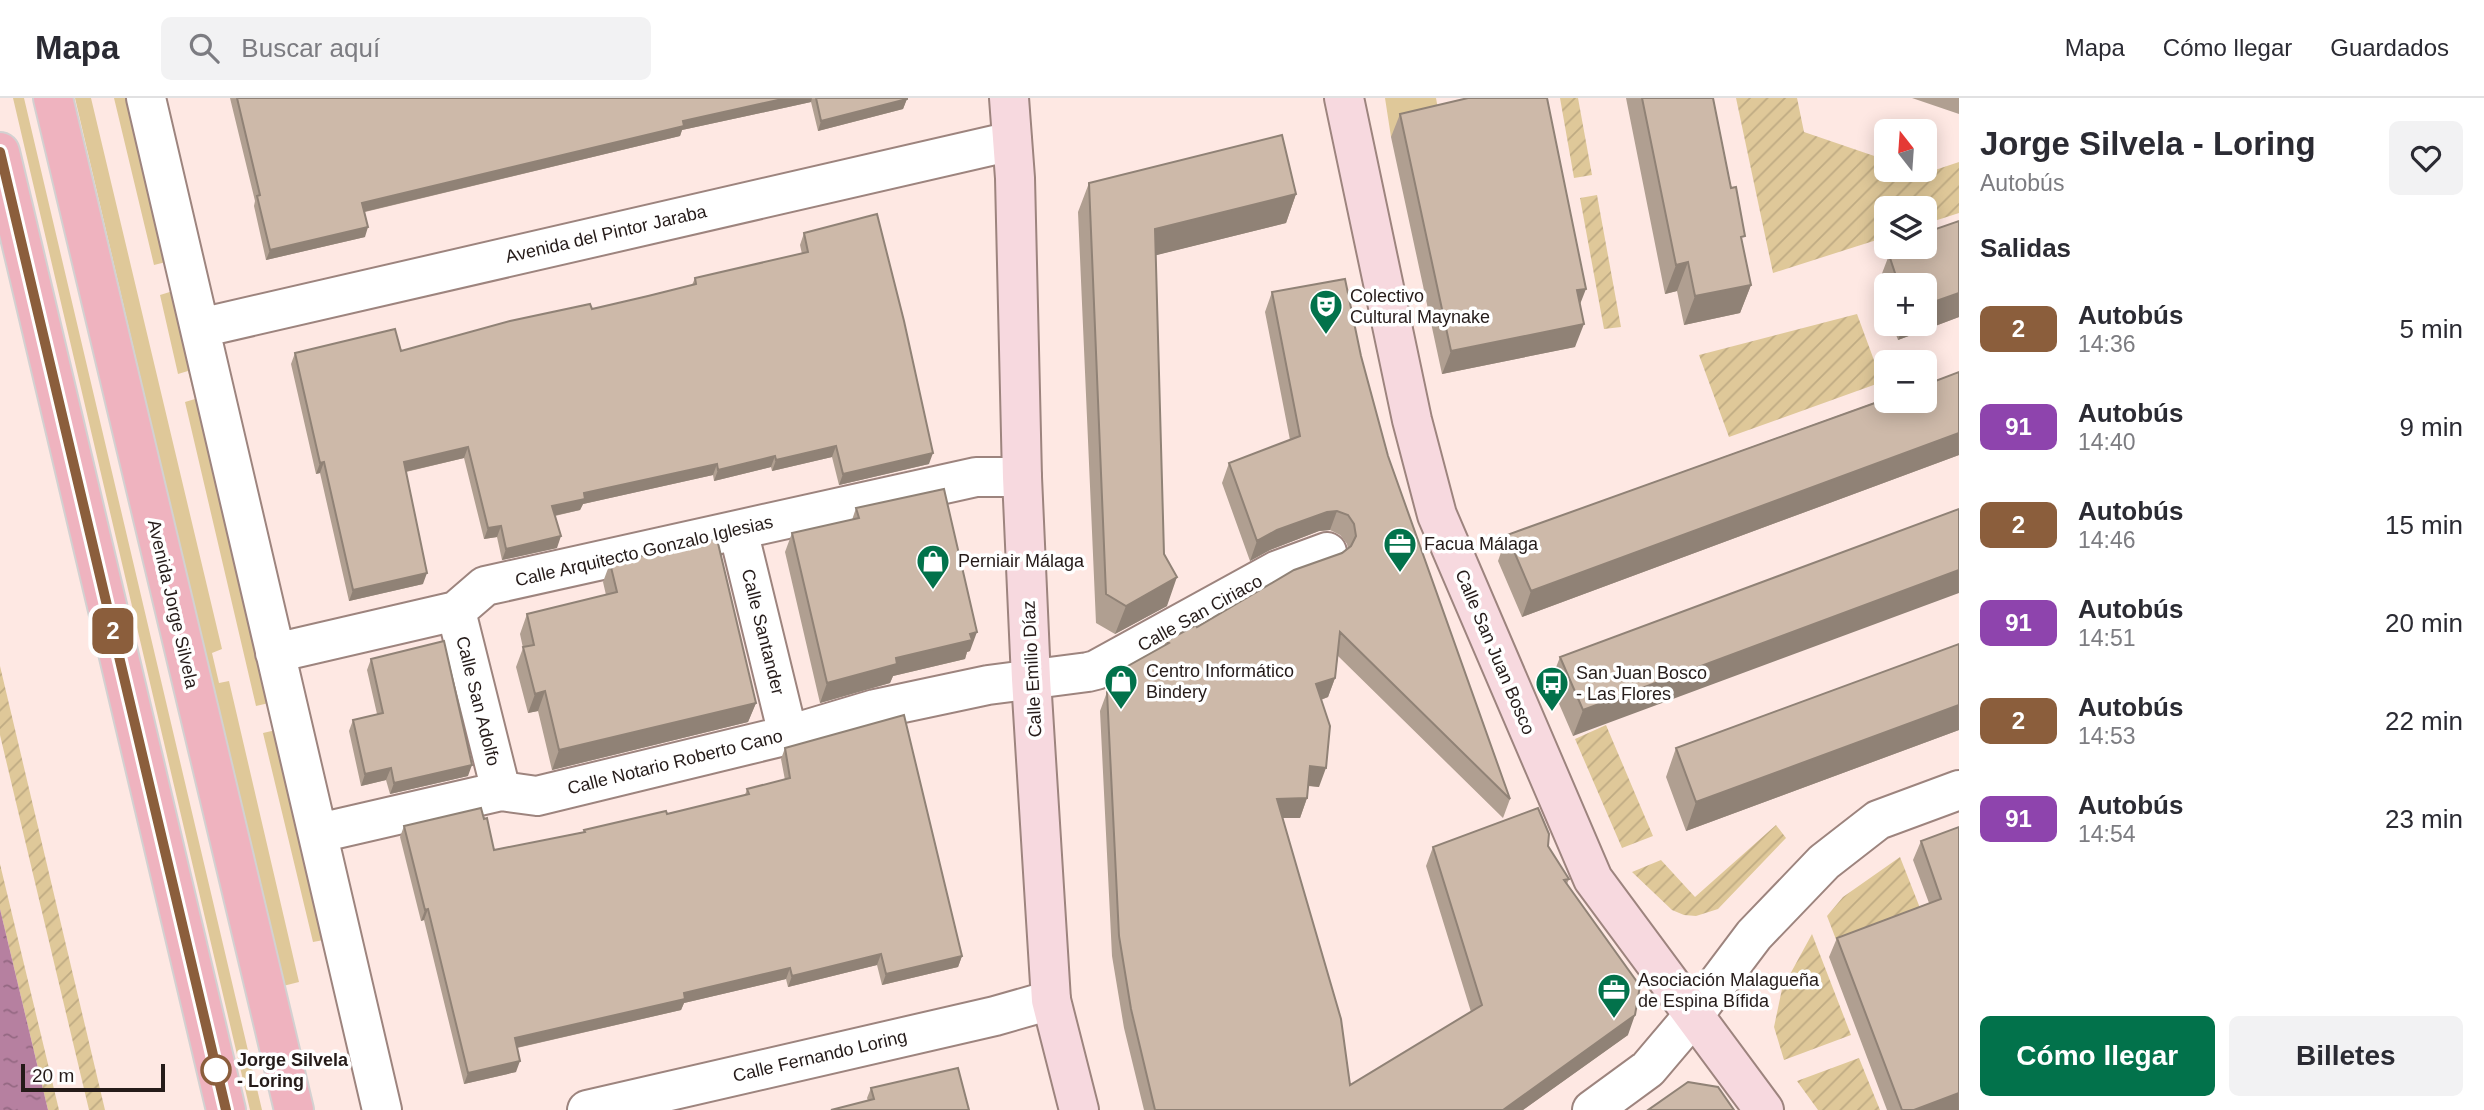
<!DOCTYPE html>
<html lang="es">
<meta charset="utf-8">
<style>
:root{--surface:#fff;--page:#f2f2f3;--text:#2b2b33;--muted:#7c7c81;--line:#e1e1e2;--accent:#02724b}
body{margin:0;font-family:Arial,sans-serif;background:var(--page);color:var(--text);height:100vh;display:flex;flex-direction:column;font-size:26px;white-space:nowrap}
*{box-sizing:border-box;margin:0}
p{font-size:23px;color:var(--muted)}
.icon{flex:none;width:38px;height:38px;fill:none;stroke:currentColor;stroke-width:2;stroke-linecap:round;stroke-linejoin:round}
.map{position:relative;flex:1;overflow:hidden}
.side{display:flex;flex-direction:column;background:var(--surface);width:525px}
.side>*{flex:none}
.badge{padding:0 14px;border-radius:10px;font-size:24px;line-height:46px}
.needle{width:46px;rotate:343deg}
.fabs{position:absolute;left:1874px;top:21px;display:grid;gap:14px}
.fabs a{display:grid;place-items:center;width:63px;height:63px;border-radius:10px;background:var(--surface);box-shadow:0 4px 18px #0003;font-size:35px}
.scale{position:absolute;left:21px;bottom:18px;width:144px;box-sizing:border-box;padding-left:7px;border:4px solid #251b19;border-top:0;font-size:19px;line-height:24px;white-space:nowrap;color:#251b19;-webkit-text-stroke:5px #fff;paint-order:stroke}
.map>.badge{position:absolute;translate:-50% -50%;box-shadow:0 0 0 4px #fff}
h2{padding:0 21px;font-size:26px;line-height:63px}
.round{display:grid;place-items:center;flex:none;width:74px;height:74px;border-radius:10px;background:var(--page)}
.overview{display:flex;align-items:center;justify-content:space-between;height:119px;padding:0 21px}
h1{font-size:33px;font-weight:800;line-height:52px}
.action{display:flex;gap:14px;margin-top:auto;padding:14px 21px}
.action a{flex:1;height:80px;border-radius:10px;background:var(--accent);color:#fff;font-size:28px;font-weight:800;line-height:80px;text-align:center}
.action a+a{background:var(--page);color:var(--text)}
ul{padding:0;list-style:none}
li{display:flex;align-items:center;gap:21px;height:98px;padding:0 21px}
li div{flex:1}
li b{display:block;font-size:26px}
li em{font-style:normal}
li .badge{min-width:77px;font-weight:700;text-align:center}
header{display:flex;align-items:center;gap:42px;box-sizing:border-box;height:98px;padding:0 35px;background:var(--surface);border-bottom:2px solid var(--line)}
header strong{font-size:33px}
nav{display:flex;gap:38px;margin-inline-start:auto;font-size:24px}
.search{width:490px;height:63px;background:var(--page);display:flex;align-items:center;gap:18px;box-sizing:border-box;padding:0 24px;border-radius:10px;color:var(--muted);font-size:26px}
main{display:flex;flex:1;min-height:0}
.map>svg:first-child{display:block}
.grass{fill:#dfc899}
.garden{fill:url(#garden-furrows)}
.water{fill:url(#water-ripples)}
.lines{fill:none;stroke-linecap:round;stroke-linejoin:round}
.street-casing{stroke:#9d847e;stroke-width:42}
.secondary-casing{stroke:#9d847e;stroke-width:42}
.primary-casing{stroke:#d3d1d1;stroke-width:42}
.street{stroke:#fff;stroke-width:38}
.secondary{stroke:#f7d9df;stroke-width:38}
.primary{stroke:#efb3bf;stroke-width:38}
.wall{fill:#b09f91}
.shaded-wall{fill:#908276}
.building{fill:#cdb9a9;stroke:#908276;stroke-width:2}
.line-casing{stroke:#fff;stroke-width:16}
.line{stroke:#8b5e3c;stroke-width:10}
.stop-dot{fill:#fff;stroke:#8b5e3c;stroke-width:3.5}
.labels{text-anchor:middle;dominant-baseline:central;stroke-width:7;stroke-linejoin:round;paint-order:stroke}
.street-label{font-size:18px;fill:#251b19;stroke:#fff}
.poi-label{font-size:18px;fill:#251b19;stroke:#fff;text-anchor:start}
.stop-label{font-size:18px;font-weight:bold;fill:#251b19;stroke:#fff;text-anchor:start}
</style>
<header>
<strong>Mapa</strong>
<div class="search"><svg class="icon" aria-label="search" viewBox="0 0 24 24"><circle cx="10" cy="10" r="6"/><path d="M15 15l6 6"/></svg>Buscar aquí</div>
<nav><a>Mapa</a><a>Cómo llegar</a><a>Guardados</a></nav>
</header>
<main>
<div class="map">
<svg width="1959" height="1012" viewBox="0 0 1959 1012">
<defs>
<pattern id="garden-furrows" width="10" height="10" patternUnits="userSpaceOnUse" patternTransform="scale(1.75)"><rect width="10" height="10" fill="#dfc899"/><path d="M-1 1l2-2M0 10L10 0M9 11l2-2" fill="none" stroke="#bfab83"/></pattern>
<pattern id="water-ripples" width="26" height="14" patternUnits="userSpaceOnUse" patternTransform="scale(1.75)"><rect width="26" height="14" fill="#b680a0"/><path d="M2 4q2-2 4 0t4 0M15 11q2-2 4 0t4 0" fill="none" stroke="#946882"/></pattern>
</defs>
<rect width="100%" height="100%" fill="#fee8e3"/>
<path class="grass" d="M13 0H24L262 1012H250Z
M75 0H91L222 551 212 555 219 585 229 583 299 884 283 888Z
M114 0H127L166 164 154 167Z
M1385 0H1436L1441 28 1391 39Z
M173 193 269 605 256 608 185 304 195 301 188 273 178 276 160 197Z
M276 632 329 841 313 844 263 635Z"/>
<path class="garden" d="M1560 0H1578L1592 77 1574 80Z
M1736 0H1797L1804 34 1886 62V72H1915L1926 75 1959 64V115L1925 126V110H1886V139L1773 175Z
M1597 97 1621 229 1604 231 1580 100Z
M1857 216 1882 284 1729 339 1699 257Z
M0 568 105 1012H89L0 637Z
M1606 627 1653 738 1622 750 1575 641Z
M1776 727 1786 740 1718 811 1696 818 1684 817 1672 812 1632 774 1661 762 1695 799Z
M1900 759 1920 810 1837 844 1827 818 1843 799Z
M0 766 59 1012H48L0 811Z
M1812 836 1851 937 1784 962 1774 929 1782 891Z
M1859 960 1880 1012H1818L1797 983Z"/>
<path class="water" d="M0 811 48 1012H0Z"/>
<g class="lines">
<defs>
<path id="street" d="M146 0 382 1012
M200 230 1012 43
M738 432 788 637
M456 513 501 693
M275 555 456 513 485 488 976 379H1022
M319 735 501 693 537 698 788 637 875 611 988 587 1088 574 1096 572 1278 472 1327 454
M587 1012 995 918 1051 902
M1592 1012 1648 971 1693 918 1754 837 1824 764 1878 722 1959 692"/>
<path id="secondary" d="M1009 0 1015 80 1022 379 1031 581 1051 902 1079 1012
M1344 0 1412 322 1437 417 1593 781 1764 1012"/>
<path id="primary" d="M53 0 294 1012
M0 54 226 1012"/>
</defs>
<use href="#street" class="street-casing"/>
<use href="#secondary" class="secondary-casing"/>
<use href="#primary" class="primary-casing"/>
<use href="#street" class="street"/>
<use href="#secondary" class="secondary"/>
<use href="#primary" class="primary"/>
</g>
<path class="wall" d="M230 0H907L903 11 818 33 811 4 682 32 680 38 365 114V139L266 162 254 108 255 103Z
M1626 0H1713L1751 187 1740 215 1684 227 1677 193 1665 196Z
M1912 0H1959V16Z
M1400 16 1580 206 1575 249 1442 276 1391 39Z
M1089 85 1296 96 1286 125 1156 157 1164 456 1167 508 1115 536 1096 525 1078 114Z
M1959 123V219L1898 242 1892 226H1925V187H1886V209L1878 186 1889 157 1910 149H1925V143L1927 142 1930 133Z
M804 135 929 366 839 387 832 359 772 373 771 369 714 383 713 377 583 406 580 412 555 418 557 450 502 462 497 439 484 441 464 360 406 374 423 486 349 503 320 375 316 376 291 266 295 255 401 253 592 211 692 187 695 180 802 156 800 147Z
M1272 194 1361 258 1388 358 1510 701 1503 720 1338 558 1335 580 1328 599 1321 602 1319 689 1308 688 1307 700 1300 720H1282L1350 987 1471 914 1426 768 1433 749 1548 748 1569 781 1567 786 1628 937 1523 1012H1144L1124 930 1112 858 1100 613 1107 594 1164 548 1166 543 1197 529 1342 455 1348 451 1347 446 1340 437 1330 432 1319 433 1270 452 1250 463 1222 385 1229 365 1290 342 1265 214Z
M1959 274V357L1522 519 1498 463 1507 437Z
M856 410 970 553 967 554 965 561 893 578 890 585 820 605 785 454 792 435 852 422Z
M1959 411 1573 638 1550 585 1560 559Z
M610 465 756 605 748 624 552 672 538 613 528 615 516 569 523 550 520 536 527 516 606 497 603 484Z
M1959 546V632L1686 733 1666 679 1676 650Z
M371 561 468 678 390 696 386 682 361 688 349 633 353 622 377 616 367 572Z
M785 650 962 858 958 869 882 887 877 867 788 889 786 881 684 905 681 912 517 950 516 974 464 986 424 822 421 823 400 739 404 728 484 721 494 752 583 734 584 732 667 716 745 697 747 691 785 682 781 661Z
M1959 729V1012H1887L1829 859 1837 840 1929 805 1913 762 1921 743Z
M871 990 969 1012 868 1003 867 1000Z"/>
<path class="shaded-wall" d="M787 0H812L811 4 682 32 680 38 359 115 362 105 683 23Z
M907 1 903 11 818 33 821 23Z
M1296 96 1286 125 1145 160 1155 131Z
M368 129 365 139 266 162 270 152Z
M1688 164 1677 193 1665 196 1676 167Z
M1751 187 1740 215 1684 227 1695 198Z
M1586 191 1577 214V192Z
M1959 195V219L1898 242 1904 226H1925V207Z
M1584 226 1575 249 1442 276 1451 253Z
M1959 335V357L1522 519 1531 493Z
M836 348 832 359 772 373 776 362Z
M468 349 464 360 400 375 404 364Z
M933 355 929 366 839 387 843 376Z
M775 358 771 369 714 383 718 372Z
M324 364 320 375 316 376 320 365Z
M717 366 713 377 583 406 580 412 548 419 552 408 584 395Z
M1337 413 1330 432 1319 433 1270 452 1250 463 1257 443 1277 432 1327 414Z
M501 428 497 439 484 441 488 430Z
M561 438 557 450 502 462 506 451Z
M1959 472V495L1573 638 1583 612Z
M427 475 423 486 349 503 353 492Z
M1177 479 1167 508 1115 536 1126 508Z
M977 534 970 553 967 554 965 561 893 578 890 585 820 605 827 585 896 560Z
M1335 580 1328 599 1309 606 1316 586Z
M545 593 538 613 528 615 535 596Z
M756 605 748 624 552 672 559 652Z
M1959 607V632L1686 733 1696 704Z
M472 667 468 678 390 696 394 685Z
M1310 668 1326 670 1319 689 1303 687Z
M391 670 386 682 361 688 365 676Z
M1307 700 1300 720H1269L1277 701Z
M428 811 424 822 421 823 425 812Z
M881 856 877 867 788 889 792 878Z
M962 858 958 869 882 887 886 876Z
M790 870 786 881 684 905 681 912 511 951 515 940 684 895Z
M1635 917 1628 937 1523 1012H1503Z
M520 963 516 974 464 986 468 975Z
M1959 995V1012H1914Z"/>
<path class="building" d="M237 0H787L683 23 684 28 362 105 368 129 270 152 257 98 260 97Z
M816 0H907V1L821 23Z
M1468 0H1547L1586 191 1577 192 1584 226 1451 253 1400 16Z
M1642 0H1713L1731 90 1736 89 1745 138 1741 139 1751 187 1695 198 1688 164 1676 167Z
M1282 37 1296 96 1155 131 1164 456 1177 479 1126 508 1106 496 1089 85Z
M877 116 904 223 933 355 843 376 836 348 776 362 775 358 718 372 717 366 584 395 585 401 552 408 561 438 506 451 501 428 488 430 468 349 404 364 427 475 353 492 324 364 320 365 295 255 395 231 401 253 510 223 590 206 592 211 648 198 696 186 695 180 808 154 804 135Z
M1959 123V195L1925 207V187H1899L1889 157 1910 149H1925V143L1933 140 1930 133Z
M1345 181 1361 258 1388 358 1510 701 1340 534 1335 580 1316 586 1330 628 1326 670 1310 668 1307 700 1277 701 1341 921 1350 987 1482 907 1433 749 1538 710 1549 736 1548 748 1569 781 1564 782 1640 888 1635 917 1503 1012H1155L1131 911 1119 838 1107 594 1119 573 1169 545 1166 543 1196 527 1197 529 1294 472 1342 455 1351 448 1356 438 1354 426 1348 417 1337 413 1327 414 1277 432 1257 443 1229 365 1300 338 1272 194Z
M1959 274V335L1531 493 1507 437 1886 301V303H1925V287Z
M944 391 977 534 970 536 972 542 896 560 897 566 827 585 792 435 859 420 856 410Z
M1959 411V472L1583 612 1560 559Z
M717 441 756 605 559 652 545 593 535 596 523 549 534 547 527 516 617 494 610 465Z
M444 543 472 667 394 685 391 670 365 676 353 622 383 615 371 561Z
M1959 546V607L1696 704 1676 650Z
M904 617 962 858 886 876 881 856 792 878 790 870 684 895 685 901 515 940 520 963 468 975 428 811 425 812 404 728 481 710 484 721 487 720 494 752 585 734 584 732 666 713 667 716 749 696 747 691 790 680 785 650Z
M1959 729V995L1914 1012H1902L1837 840 1941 801 1921 743Z
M958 970 969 1012H831L874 1001 871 990Z
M1688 984 1718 989 1734 1012H1648Z"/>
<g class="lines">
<defs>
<path id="line" d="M0 54 226 1012"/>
</defs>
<use href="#line" class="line-casing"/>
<use href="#line" class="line"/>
</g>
<defs>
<symbol id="theatre-pin" viewBox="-11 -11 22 30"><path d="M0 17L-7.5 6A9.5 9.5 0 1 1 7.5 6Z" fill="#02724b" stroke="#fff"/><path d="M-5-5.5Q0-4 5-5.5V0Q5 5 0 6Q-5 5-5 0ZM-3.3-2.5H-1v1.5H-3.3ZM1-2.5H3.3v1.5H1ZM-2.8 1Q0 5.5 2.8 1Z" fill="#fff"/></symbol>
<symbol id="office-pin" viewBox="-11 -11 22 30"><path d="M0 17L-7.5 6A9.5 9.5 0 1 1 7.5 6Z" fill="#02724b" stroke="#fff"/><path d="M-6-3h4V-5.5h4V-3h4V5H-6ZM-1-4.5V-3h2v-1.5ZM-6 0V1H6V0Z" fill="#fff"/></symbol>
<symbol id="shop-pin" viewBox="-11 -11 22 30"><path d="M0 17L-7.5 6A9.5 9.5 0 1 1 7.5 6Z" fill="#02724b" stroke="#fff"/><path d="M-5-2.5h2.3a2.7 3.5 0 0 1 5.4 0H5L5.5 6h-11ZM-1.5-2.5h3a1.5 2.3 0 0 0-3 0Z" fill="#fff"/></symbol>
<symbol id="bus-pin" viewBox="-11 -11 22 30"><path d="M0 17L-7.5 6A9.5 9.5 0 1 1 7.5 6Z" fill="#02724b" stroke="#fff"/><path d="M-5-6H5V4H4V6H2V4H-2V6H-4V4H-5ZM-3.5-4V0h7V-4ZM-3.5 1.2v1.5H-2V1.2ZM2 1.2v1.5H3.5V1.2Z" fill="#fff"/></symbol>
</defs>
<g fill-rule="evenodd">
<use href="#theatre-pin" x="1307" y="189" width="38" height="52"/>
<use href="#office-pin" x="1381" y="427" width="38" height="52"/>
<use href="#shop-pin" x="914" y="444" width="38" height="52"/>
<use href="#shop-pin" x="1102" y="564" width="38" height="52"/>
<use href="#bus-pin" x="1533" y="566" width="38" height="52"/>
<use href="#office-pin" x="1595" y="873" width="38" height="52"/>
</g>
<circle class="stop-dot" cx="216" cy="972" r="14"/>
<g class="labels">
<g class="street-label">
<text transform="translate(606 136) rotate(-13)">Avenida del Pintor Jaraba</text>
<text transform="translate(644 453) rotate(-13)">Calle Arquitecto Gonzalo Iglesias</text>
<text transform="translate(173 506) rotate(77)">Avenida Jorge Silvela</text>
<text transform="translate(1200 515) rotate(-29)">Calle San Ciriaco</text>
<text transform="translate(763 534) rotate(76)">Calle Santander</text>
<text transform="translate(1495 554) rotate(67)">Calle San Juan Bosco</text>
<text transform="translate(1032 571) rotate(-93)">Calle Emilio Díaz</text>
<text transform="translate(478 603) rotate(76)">Calle San Adolfo</text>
<text transform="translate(675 664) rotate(-14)">Calle Notario Roberto Cano</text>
<text transform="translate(820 958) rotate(-13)">Calle Fernando Loring</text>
</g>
<g class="poi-label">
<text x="1350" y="198">Colectivo<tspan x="1350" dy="21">Cultural Maynake</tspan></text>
<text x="1424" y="446">Facua Málaga</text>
<text x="958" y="463">Perniair Málaga</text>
<text x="1146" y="573">Centro Informático<tspan x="1146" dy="21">Bindery</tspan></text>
<text x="1576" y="575">San Juan Bosco<tspan x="1576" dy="21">- Las Flores</tspan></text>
<text x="1638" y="882">Asociación Malagueña<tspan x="1638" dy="21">de Espina Bífida</tspan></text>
</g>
<g class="stop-label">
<text x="237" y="962">Jorge Silvela<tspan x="237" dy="21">- Loring</tspan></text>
</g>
</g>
</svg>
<div class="fabs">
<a><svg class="needle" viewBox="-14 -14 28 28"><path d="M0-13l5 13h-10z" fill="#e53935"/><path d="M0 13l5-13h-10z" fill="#7c7c81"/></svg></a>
<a><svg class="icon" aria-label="layers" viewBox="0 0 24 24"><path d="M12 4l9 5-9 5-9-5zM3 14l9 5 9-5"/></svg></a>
<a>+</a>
<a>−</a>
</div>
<div class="scale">20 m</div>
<b class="badge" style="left:113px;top:533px;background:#8b5e3c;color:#fff">2</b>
</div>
<section class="side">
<div class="overview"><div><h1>Jorge Silvela - Loring</h1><p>Autobús</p></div><a class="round"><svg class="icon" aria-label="heart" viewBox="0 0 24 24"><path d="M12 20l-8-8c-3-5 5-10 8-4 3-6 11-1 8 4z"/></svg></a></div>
<h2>Salidas</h2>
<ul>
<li><span class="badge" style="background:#8b5e3c;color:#fff">2</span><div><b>Autobús</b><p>14:36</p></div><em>5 min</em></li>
<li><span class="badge" style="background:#8e44ad;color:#fff">91</span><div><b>Autobús</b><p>14:40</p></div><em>9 min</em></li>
<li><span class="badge" style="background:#8b5e3c;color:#fff">2</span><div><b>Autobús</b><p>14:46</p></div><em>15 min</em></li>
<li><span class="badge" style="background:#8e44ad;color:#fff">91</span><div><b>Autobús</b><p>14:51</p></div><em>20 min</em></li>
<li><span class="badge" style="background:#8b5e3c;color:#fff">2</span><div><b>Autobús</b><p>14:53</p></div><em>22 min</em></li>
<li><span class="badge" style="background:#8e44ad;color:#fff">91</span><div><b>Autobús</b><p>14:54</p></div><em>23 min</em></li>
</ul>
<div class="action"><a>Cómo llegar</a><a>Billetes</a></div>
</section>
</main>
